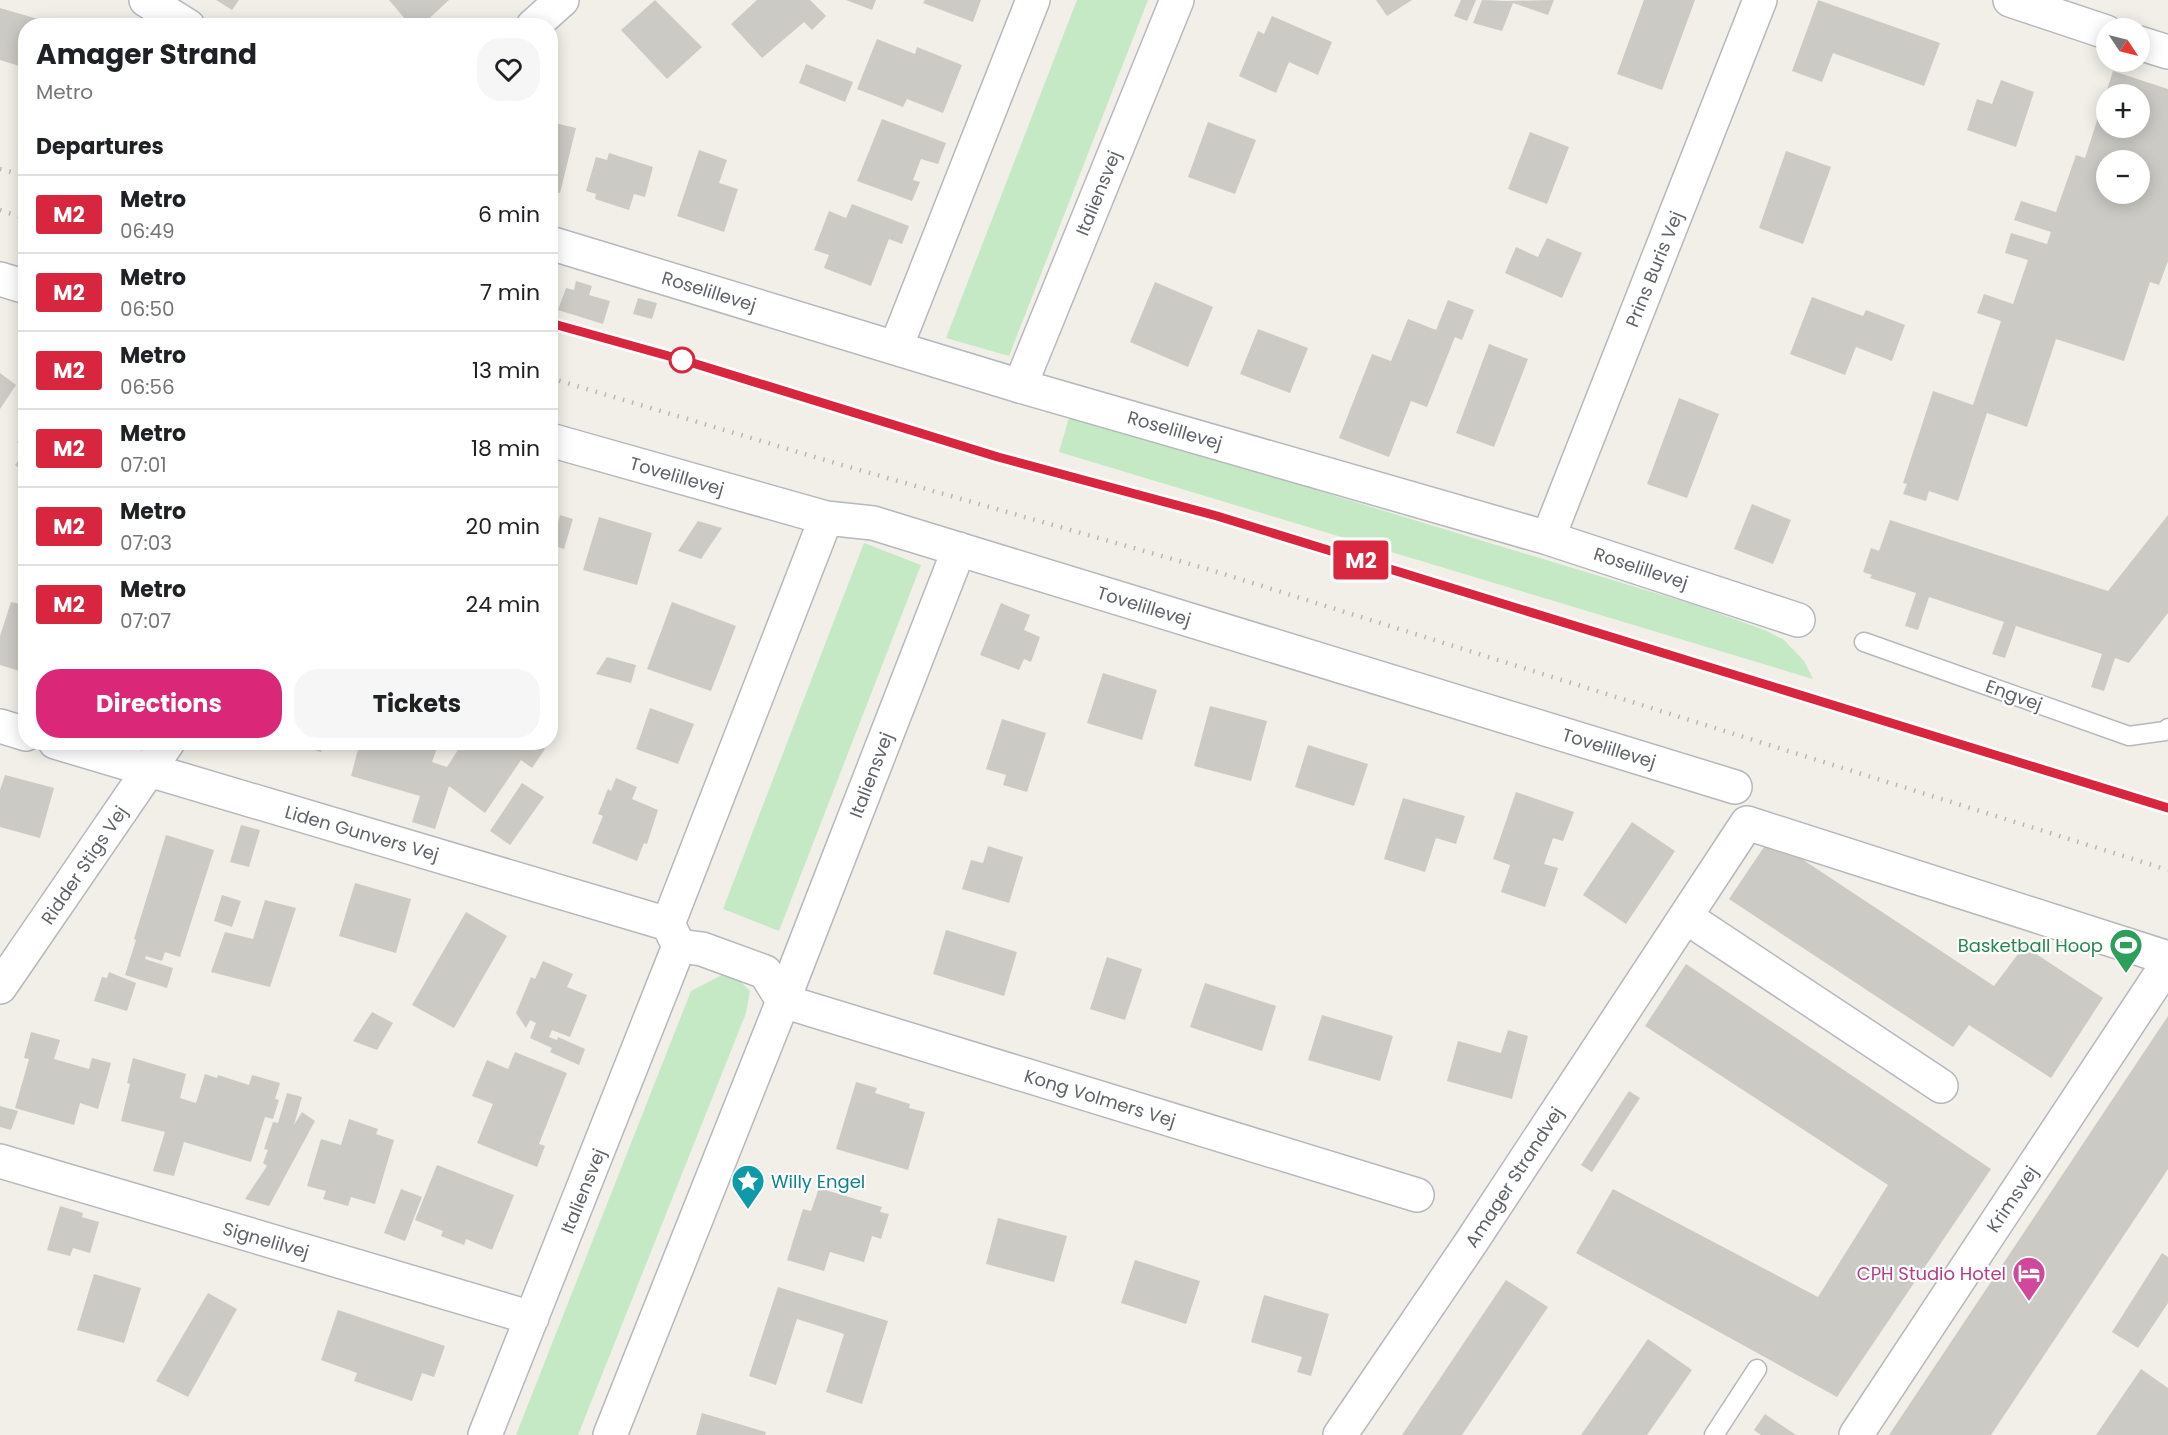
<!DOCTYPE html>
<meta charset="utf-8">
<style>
:root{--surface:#fff;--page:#f6f6f6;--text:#202124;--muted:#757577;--line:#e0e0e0;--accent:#db2777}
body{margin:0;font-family:Poppins,sans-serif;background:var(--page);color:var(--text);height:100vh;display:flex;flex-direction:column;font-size:22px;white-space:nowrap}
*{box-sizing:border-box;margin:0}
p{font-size:20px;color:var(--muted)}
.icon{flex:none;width:33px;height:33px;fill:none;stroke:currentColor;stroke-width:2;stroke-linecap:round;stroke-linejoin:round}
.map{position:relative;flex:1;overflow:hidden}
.panel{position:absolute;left:18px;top:18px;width:540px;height:732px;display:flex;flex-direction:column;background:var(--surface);border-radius:24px;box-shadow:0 3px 15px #0003}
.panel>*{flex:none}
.badge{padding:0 12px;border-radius:4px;font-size:21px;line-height:39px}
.needle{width:39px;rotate:125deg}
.controls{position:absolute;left:2096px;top:18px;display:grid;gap:12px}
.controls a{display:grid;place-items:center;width:54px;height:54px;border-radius:50%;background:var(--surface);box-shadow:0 3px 15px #0003;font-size:30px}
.map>.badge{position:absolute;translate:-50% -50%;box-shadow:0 0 0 3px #fff}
h2{padding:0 18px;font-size:22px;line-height:54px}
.round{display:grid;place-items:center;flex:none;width:63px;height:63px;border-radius:24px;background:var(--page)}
.headline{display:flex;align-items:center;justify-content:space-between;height:102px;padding:0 18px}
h1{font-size:28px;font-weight:700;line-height:45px}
.action{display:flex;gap:12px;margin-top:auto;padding:12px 18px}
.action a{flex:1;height:69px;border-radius:24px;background:var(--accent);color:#fff;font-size:24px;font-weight:700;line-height:69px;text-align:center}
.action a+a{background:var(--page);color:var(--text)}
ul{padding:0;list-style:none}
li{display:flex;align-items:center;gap:18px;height:78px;padding:0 18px;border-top:2px solid var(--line)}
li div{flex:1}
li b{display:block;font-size:22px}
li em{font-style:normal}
li .badge{min-width:66px;font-weight:700;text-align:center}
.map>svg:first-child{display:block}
.green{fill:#c5e8c5}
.building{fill:#cccac5;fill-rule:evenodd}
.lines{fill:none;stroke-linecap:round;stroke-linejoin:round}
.lane-casing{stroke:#b5b8bc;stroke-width:21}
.street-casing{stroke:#b5b8bc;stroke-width:36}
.secondary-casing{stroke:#b6babf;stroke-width:36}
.lane{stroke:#fff;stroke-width:18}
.street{stroke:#fff;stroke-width:33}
.secondary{stroke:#fff;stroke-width:33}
.rail{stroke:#b6b7b8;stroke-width:4.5;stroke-dasharray:1.5 8;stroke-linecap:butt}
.line-casing{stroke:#fff;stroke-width:14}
.line{stroke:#d7263d;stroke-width:9}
.stop-dot{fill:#fff;stroke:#d7263d;stroke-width:3}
.labels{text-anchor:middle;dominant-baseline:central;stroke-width:4.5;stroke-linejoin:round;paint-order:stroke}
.street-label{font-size:18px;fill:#5f6368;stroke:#fff}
.leisure-label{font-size:18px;fill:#27864d;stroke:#fff;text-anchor:end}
.culture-label{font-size:18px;fill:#0d838f;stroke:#fff;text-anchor:start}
.hotel-label{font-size:18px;fill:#b23c85;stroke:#fff;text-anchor:end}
</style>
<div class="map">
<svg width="2168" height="1435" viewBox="0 0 2168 1435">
<rect width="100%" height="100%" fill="#f1efe8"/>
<path class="green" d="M1077 0H1148L1009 356 946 338Z
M1072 407 1335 496 1698 606 1767 631 1784 640 1804 661 1813 679 1059 452Z
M864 543 921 565 779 931 723 909Z
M722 975 737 978 750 991 746 1013 578 1435H516L691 991Z"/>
<path class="building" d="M216 0H239L232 10Z
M389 0H449L421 26H411Z
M655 0 702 47 667 79 621 30Z
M757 0H810L826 16 812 30 804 22 762 58 731 24Z
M846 0H876L872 10Z
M925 0H981L973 22 923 3Z
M1376 0H1412L1387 16Z
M1461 0H1476L1467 21 1454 16Z
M1482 0 1506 1 1554 0 1548 15 1513 3 1502 31 1473 23Z
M1644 0H1695L1662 90 1617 74Z
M1818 0 1940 43 1924 86 1833 53 1822 82 1792 71Z
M0 8 48 22 47 26H26V68L0 60Z
M1272 16 1332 42 1318 75 1289 62 1276 93 1239 76 1258 31 1264 34Z
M877 39 915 54 917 47 962 65 943 113 907 99 903 107 857 89Z
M806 64 853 82 845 102 799 83Z
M2113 71 2168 89V261L2159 285 2150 282 2124 361 2056 339 2027 427 1987 413 1958 501 1929 491 1926 501 1903 494 1907 484 1903 483 1933 391 1973 405 2001 321 1977 313 1984 294 2013 304 2028 260 2005 253 2011 233 2047 244 2051 232 2014 220 2021 201 2056 212 2076 155 2085 158ZM2106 94H2139V128H2106ZM2106 160H2139V194H2106Z
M2001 80 2034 92 2016 147 1967 130 1977 99 1992 104Z
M882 119 946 143 938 164 921 159 913 180 920 182 912 201 857 181Z
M550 122 576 128 560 193 550 191Z
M1208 122 1256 140 1235 194 1188 177Z
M1530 132 1569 147 1547 204 1508 189Z
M699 150 727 160 719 183 738 189 724 232 677 216Z
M1786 151 1831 167 1803 244 1759 228Z
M609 153 653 167 645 197 634 194 629 210 595 199 596 194 586 191 596 157 607 160Z
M852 204 909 226 902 244 889 239 871 286 824 268 829 255 814 250 829 211 846 218Z
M1547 238 1582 253 1562 298 1505 273 1516 247 1538 257Z
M576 281 592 286 589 295 610 301 603 324 558 310 566 288 574 290Z
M1155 282 1213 307 1188 367 1130 342Z
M1812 297 1863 316 1866 310 1905 325 1892 361 1856 347 1845 375 1790 354Z
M638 298 657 303 652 319 633 314Z
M1448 300 1474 310 1462 340 1455 337 1427 407 1411 401 1389 457 1339 438 1372 354 1391 361 1408 319 1436 330Z
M1258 329 1308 348 1290 393 1240 374Z
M1489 344 1528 359 1494 447 1456 433Z
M0 373 16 385 0 409Z
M1679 398 1719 414 1687 498 1647 484Z
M21 436 26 439V449L17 442Z
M26 451V473L15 465Z
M1752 504 1791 520 1773 564 1734 549Z
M560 515 573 519 564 549 555 546 550 559V526L557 527Z
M2168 515V613L2129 663 2115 658 2104 691 2091 687 2102 654 2016 626 2005 658 1992 654 2004 622 1929 597 1918 630 1905 626 1916 593 1870 578 1872 575 1863 572 1871 548 1879 551 1890 520 2108 591Z
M599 517 652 533 637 585 583 570Z
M698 521 722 528 701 559 678 551Z
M11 602 26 605V673L0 665V636Z
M672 602 736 626 711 691 647 669Z
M1001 603 1030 615 1024 630 1040 637 1031 662 1024 659 1019 670 980 655Z
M607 657 636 665 631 683 596 674Z
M1103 673 1157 690 1142 740 1087 723Z
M1210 706 1267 721 1251 781 1194 766Z
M650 708 694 724 678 764 636 749Z
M1002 719 1046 733 1027 792 1003 785 1006 775 986 769Z
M300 742H324L321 752 299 746Z
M360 742H439L432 762 447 767 463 742H536L545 749 532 768 521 760 485 813 449 786 435 829 412 822 420 796 351 776Z
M1308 745 1368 764 1354 806 1295 787Z
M5 775 54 788 40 838 0 827V790Z
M616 778 637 787 632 799 658 810 647 844 644 843 637 861 592 843 603 816 598 814 608 789 611 791Z
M522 783 544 797 510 845 490 831Z
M1516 792 1574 812 1563 841 1553 838 1544 864 1558 868 1545 907 1501 892 1510 865 1493 859Z
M1403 798 1465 816 1456 844 1436 838 1425 872 1384 859Z
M1632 822 1675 851 1626 924 1583 895Z
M241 825 260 830 249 867 230 862Z
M166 835 214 850 180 957 165 952 162 961 146 956 145 959 173 968 167 988 125 975 136 940 134 939Z
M1770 838 1994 986 2024 946 2103 998 2051 1078 1969 1025 1953 1047 1729 899Z
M988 846 1023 857 1009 903 962 889 971 860 983 863Z
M355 883 411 899 396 953 339 936Z
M222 895 241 901 232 927 214 921Z
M265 900 296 908 270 987 211 972 225 932 253 939Z
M466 912 507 936 454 1028 412 1005Z
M946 930 1017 952 1004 996 933 974Z
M1107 957 1142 969 1125 1020 1090 1009Z
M543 961 573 974 567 987 587 995 570 1037 552 1030 549 1037 557 1040 558 1037 585 1049 579 1065 550 1052 552 1048 530 1038 536 1023 530 1020 526 1028 516 1013 531 977 535 979Z
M1686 964 1991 1169 1837 1397 1576 1253 1613 1189 1818 1297 1888 1185 1645 1026Z
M109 972 136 983 127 1011 94 1001 102 977 107 978Z
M1205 983 1276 1006 1262 1051 1190 1027Z
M372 1012 393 1023 377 1050 353 1041Z
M1322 1015 1393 1036 1380 1081 1308 1060Z
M2168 1016V1169L1991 1435H1889Z
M1508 1030 1528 1036 1512 1099 1447 1081 1458 1041 1501 1053Z
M31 1032 60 1040 54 1059 89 1069 92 1058 111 1063 98 1109 80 1103 74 1125 15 1108 29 1059 24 1058Z
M515 1052 567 1073 539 1144 545 1146 537 1167 477 1143 493 1104 472 1096 487 1060 508 1069Z
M133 1058 186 1074 180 1098 196 1103 205 1074 217 1078 218 1075 249 1085 252 1075 280 1083 275 1099 279 1100 273 1119 265 1117 251 1162 184 1142 174 1176 153 1171 165 1132 121 1121 130 1084 127 1083Z
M856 1082 877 1088 875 1093 910 1104 909 1108 925 1112 908 1170 836 1149Z
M1629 1091 1640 1098 1592 1172 1581 1165Z
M287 1093 302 1097 294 1125 302 1112 315 1121 269 1206 245 1199 267 1166 263 1163 268 1150 264 1149 273 1122 278 1123Z
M0 1106 18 1111 11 1130 0 1127Z
M349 1119 378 1129 376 1134 394 1140 375 1204 351 1197 348 1206 323 1199 326 1191 307 1186 321 1139 341 1145Z
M437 1165 514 1195 492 1250 466 1239 464 1245 441 1236 443 1231 415 1220Z
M819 1188 882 1207 880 1212 889 1214 881 1239 872 1236 864 1262 830 1252 824 1271 787 1260 803 1209 811 1211Z
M401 1189 422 1197 405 1241 384 1233Z
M60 1206 83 1213 82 1217 99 1222 90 1253 73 1248 70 1256 47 1250Z
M998 1218 1067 1236 1054 1282 986 1264Z
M2162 1253 2168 1257V1303L2138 1348 2112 1332Z
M1135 1260 1200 1281 1186 1324 1121 1303Z
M94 1274 141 1288 124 1343 77 1330Z
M1506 1280 1548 1307 1462 1435H1402Z
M778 1287 888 1321 862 1404 826 1392 844 1334 797 1319 776 1385 749 1376Z
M208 1293 237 1309 188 1397 156 1381Z
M1264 1295 1329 1314 1311 1376 1297 1372 1302 1357 1251 1342Z
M338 1310 445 1346 434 1377 422 1373 412 1401 354 1381 357 1373 321 1360Z
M1648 1339 1692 1370 1647 1435H1581Z
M2141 1369 2168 1388V1435H2096Z
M702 1413 766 1432 765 1435H696Z
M1765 1414 1796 1435H1761L1754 1430Z"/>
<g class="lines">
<defs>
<path id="lane" d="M1864 642 2129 736 2165 731 2168 728
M1714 1435 1757 1369"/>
<path id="street" d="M146 0 188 26
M2010 0 2106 32
M533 26 562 0
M2139 43 2168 52
M550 243 1020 386 1548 538 1798 620
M0 279 26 287
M896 347 1033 0
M550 440 826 518 873 523 1735 787
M1548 538 1760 0
M0 726 26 734
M55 742 668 924
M1686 917 1941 1086
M679 946 702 949 765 972 783 1001 1417 1195
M0 987 168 742
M0 1161 532 1318
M485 1435 679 946 668 924 826 518
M610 1435 783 1001 959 549
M1340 1435 1470 1244 1747 823 2168 958
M1856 1435 2168 963"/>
<path id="secondary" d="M1020 386 1177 0"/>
</defs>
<use href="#lane" class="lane-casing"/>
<use href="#street" class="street-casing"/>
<use href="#secondary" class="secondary-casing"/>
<use href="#lane" class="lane"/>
<use href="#street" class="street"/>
<use href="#secondary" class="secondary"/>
<path class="rail" d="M0 169 26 176
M0 210 26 219
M550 323 683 360 998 457 1217 516 2168 808
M550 378 835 463 1211 570 2168 870"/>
</g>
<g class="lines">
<defs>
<path id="line" d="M550 323 683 360 998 457 1217 516 2168 808"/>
</defs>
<use href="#line" class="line-casing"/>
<use href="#line" class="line"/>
</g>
<defs>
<symbol id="stadium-pin" viewBox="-11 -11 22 30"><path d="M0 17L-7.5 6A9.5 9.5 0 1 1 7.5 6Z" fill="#2e9e5b" stroke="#fff"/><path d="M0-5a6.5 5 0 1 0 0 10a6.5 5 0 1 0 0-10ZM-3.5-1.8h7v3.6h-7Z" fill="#fff"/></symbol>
<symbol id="sight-pin" viewBox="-11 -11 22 30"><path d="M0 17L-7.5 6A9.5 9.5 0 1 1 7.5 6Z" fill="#0f9aa8" stroke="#fff"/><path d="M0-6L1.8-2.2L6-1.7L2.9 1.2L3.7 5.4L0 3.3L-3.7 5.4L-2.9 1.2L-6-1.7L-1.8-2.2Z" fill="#fff"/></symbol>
<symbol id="hotel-pin" viewBox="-11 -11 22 30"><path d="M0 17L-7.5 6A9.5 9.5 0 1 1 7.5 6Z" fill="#d1479c" stroke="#fff"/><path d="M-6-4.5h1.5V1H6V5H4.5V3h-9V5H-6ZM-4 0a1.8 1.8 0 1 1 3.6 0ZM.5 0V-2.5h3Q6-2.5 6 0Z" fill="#fff"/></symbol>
</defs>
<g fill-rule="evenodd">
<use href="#stadium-pin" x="2107" y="926" width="38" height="52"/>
<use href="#sight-pin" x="729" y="1162" width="38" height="52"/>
<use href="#hotel-pin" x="2010" y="1254" width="38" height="52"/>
</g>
<circle class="stop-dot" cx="682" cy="360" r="12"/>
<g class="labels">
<g class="street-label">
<text transform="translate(1098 193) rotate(-68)">Italiensvej</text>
<text transform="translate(1654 269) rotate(-68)">Prins Buris Vej</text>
<text transform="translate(709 291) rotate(17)">Roselillevej</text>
<text transform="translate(1175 430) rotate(16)">Roselillevej</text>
<text transform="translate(677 476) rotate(16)">Tovelillevej</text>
<text transform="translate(1641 568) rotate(18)">Roselillevej</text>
<text transform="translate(1144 606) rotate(17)">Tovelillevej</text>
<text transform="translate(2014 695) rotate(20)">Engvej</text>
<text transform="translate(1609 748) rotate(17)">Tovelillevej</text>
<text transform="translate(871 775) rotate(-69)">Italiensvej</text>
<text transform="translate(362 833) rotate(16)">Liden Gunvers Vej</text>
<text transform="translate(84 865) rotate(-56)">Ridder Stigs Vej</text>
<text transform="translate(1100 1098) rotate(17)">Kong Volmers Vej</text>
<text transform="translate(1514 1177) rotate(-57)">Amager Strandvej</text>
<text transform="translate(583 1191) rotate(-68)">Italiensvej</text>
<text transform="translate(2012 1199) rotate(-56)">Krimsvej</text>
<text transform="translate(266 1240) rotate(16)">Signelilvej</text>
</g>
<g class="leisure-label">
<text x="2103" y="945">Basketball Hoop</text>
</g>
<g class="culture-label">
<text x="771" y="1181">Willy Engel</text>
</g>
<g class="hotel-label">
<text x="2006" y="1273">CPH Studio Hotel</text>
</g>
</g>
</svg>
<div class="controls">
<a><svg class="needle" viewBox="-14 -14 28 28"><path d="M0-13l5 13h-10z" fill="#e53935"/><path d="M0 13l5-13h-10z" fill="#757577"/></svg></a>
<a>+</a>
<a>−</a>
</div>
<b class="badge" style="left:1361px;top:560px;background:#d7263d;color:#fff">M2</b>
<section class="panel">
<div class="headline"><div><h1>Amager Strand</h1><p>Metro</p></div><a class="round"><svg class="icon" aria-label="heart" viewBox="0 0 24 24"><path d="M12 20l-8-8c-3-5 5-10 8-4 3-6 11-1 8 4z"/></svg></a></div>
<h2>Departures</h2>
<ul>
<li><span class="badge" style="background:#d7263d;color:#fff">M2</span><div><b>Metro</b><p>06:49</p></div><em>6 min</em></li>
<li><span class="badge" style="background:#d7263d;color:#fff">M2</span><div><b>Metro</b><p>06:50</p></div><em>7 min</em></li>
<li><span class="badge" style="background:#d7263d;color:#fff">M2</span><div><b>Metro</b><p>06:56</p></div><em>13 min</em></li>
<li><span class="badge" style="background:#d7263d;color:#fff">M2</span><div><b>Metro</b><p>07:01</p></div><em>18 min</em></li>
<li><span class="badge" style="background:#d7263d;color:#fff">M2</span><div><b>Metro</b><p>07:03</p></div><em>20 min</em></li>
<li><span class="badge" style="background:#d7263d;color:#fff">M2</span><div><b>Metro</b><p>07:07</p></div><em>24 min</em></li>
</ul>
<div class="action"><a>Directions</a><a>Tickets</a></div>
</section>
</div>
